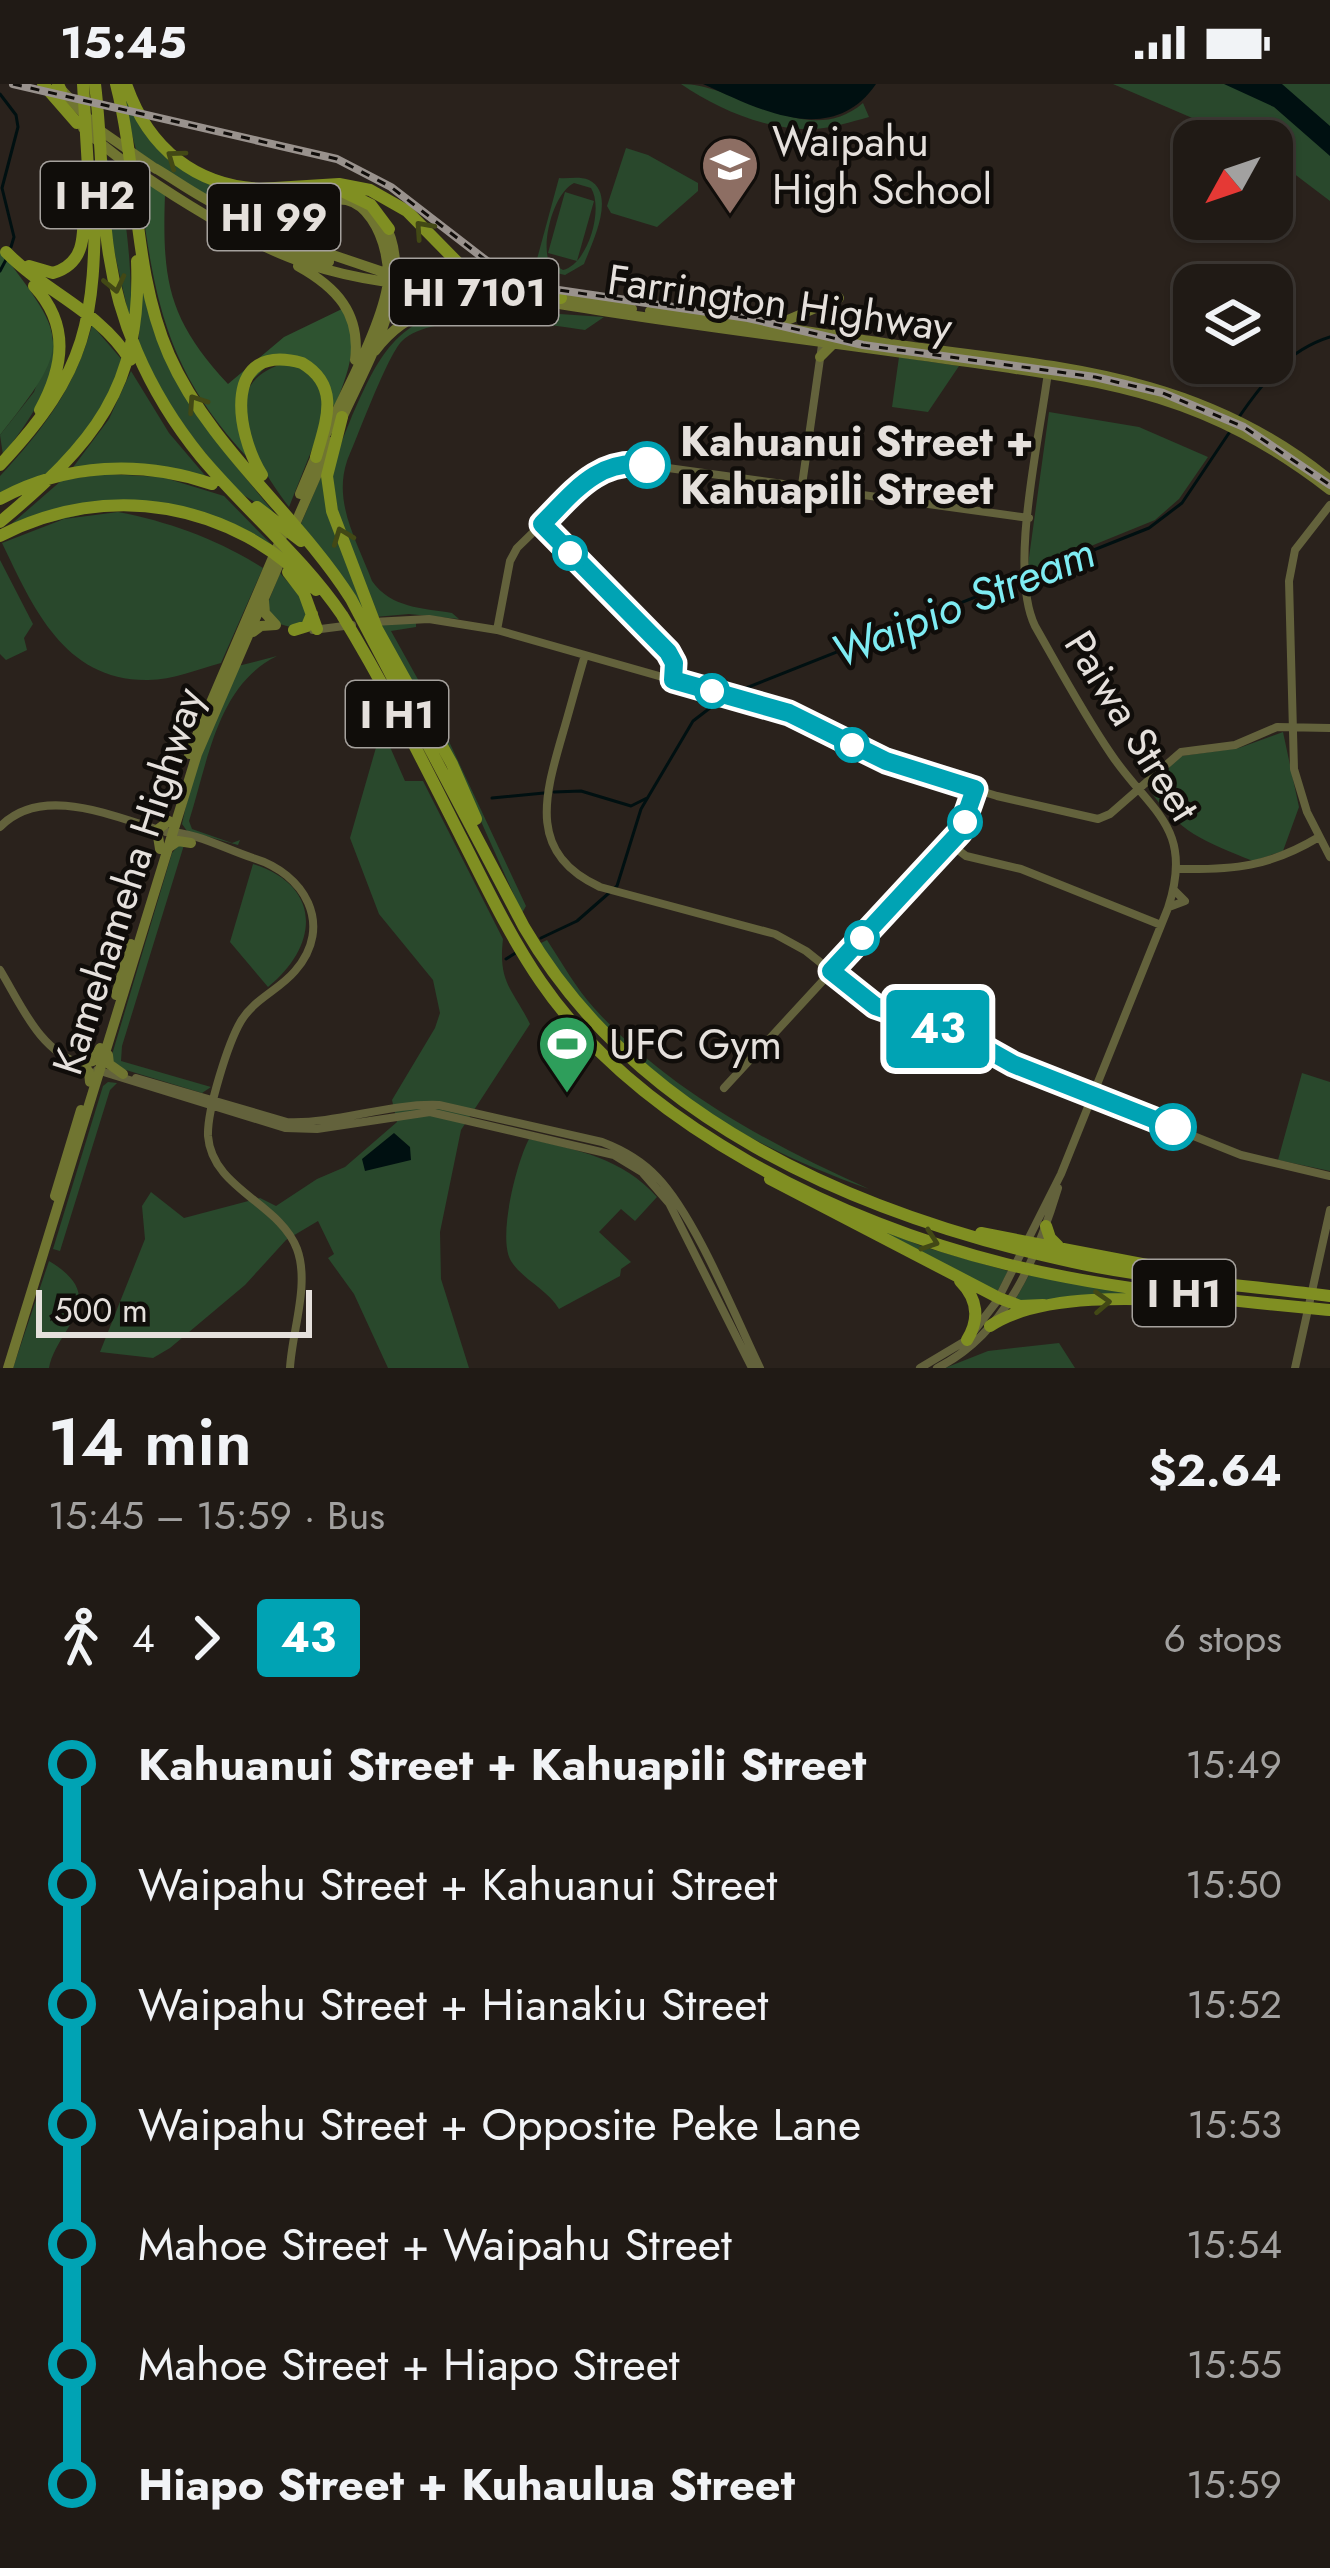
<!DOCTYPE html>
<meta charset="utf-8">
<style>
:root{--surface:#201a15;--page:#2d2722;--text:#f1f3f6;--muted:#a2a1a0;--line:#3d3834}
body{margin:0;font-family:Jost,sans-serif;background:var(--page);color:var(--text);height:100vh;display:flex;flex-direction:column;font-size:45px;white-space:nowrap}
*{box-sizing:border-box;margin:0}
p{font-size:39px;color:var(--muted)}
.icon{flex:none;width:66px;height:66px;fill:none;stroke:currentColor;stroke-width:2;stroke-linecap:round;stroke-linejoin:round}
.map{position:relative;height:1284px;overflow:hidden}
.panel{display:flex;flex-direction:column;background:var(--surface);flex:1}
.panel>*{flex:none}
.badge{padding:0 24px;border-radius:9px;font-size:42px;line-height:78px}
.needle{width:78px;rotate:230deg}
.fabs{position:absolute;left:1173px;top:36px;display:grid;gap:24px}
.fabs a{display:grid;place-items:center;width:120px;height:120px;border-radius:24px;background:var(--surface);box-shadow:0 3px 9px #0004,0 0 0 3px var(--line);font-size:60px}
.scale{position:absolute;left:36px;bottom:30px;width:276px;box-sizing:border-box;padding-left:12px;border:6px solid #e5e0dc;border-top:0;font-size:33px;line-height:42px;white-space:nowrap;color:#e5e0dc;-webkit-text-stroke:9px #100d0a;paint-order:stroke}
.map>.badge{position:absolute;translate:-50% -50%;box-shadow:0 0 0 6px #fff}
.legs{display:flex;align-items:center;gap:18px;height:132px;padding:0 48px;font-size:39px}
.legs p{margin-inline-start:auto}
.summary{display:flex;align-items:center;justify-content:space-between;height:204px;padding:0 48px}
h1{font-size:66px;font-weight:600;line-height:90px}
ul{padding:0 48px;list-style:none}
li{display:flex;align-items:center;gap:42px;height:120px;font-size:45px}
li i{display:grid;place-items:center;width:18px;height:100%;margin:0 15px;background:currentColor}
li i::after{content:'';width:30px;height:30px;margin:-15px;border:9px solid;border-radius:50%;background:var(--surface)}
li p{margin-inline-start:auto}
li:first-child i{background:linear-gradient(#0000 50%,currentColor 0)}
li:last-child i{background:linear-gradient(currentColor 50%,#0000 0)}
.status{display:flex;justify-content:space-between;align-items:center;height:84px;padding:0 60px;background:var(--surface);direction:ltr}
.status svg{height:33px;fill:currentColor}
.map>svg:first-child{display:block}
.green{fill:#29482c;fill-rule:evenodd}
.forest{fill:#2e5330}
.water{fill:#001011}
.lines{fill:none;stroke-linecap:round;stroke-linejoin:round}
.stream{stroke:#001011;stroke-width:3}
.secondary{stroke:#63623c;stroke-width:8}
.primary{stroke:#707531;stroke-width:10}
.highway{stroke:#808f22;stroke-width:12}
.rail-casing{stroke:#99928d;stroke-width:8}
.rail{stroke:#100d0a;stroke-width:3;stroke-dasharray:9;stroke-linecap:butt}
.oneway{stroke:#424815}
.line-1-casing{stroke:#fff;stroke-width:27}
.line-1{stroke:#00a3b4;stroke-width:18}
.stop-1-dot{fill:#fff;stroke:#00a3b4;stroke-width:6}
.labels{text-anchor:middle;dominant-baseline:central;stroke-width:9;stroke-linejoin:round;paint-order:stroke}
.shield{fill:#100d0a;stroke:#a5a19d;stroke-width:3}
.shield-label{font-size:39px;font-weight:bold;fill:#e5e0dc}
.poi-label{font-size:42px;fill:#e5e0dc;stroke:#100d0a;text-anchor:start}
.street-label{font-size:42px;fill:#e5e0dc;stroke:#100d0a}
.stop-label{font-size:42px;font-weight:bold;fill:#e5e0dc;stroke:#100d0a;text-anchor:start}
.water-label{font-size:45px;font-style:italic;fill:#7eecf3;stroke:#100d0a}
</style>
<div class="status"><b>15:45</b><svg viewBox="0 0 49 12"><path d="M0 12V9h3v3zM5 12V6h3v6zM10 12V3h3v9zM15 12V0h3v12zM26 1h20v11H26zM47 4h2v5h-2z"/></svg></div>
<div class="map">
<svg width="1330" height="1284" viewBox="0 0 1330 1284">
<rect width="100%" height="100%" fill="#2a221c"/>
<path class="green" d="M119 0 168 73 264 108 323 109C306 115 288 128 270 129 223 134 173 90 136 66Z
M681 0C739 0 807 67 863 19L869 33C851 38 832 44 813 45 768 47 717 25 681 0Z
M1113 0H1330V117L1272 73V57H1246Z
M626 64 648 71 698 99V107L657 143 611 129 607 122Z
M105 72C129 104 132 201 131 241L111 153Z
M559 94C569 95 579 92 589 96 617 110 592 159 584 180L565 191 552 188 537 175ZM574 99 591 104C604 125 588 180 563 186L549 178C541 157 554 109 574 99Z
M565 108 594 117 577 177 548 169Z
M143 204C159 296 220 362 276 431L235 406 171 326 138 262Z
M472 224 604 233 585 246C543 239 434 226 402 257 387 272 358 352 347 377 333 419 357 457 372 497 391 524 422 524 452 529L459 535 409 530 375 533C362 496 341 456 334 418 328 387 339 364 350 337 378 273 396 231 472 224Z
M92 241 123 277 101 329 53 391 0 411V392C43 346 76 302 92 241Z
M55 250C59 296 30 336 3 371L0 351 34 308Z
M899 273 959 282 928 328 892 323Z
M285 279 300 282 322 301V340L289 423C257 381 208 301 285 279Z
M131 287 169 349 209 396 71 386 109 335Z
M1049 328 1139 343 1208 373 1179 415 1155 436 1027 488Z
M326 381 325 401 367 534 300 442Z
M106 390 162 393 224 412 272 461 139 417 0 450 62 396Z
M118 428C170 438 217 455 263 484L221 579C198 585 173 596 148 596 64 597 33 523 2 459L64 435Z
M0 476 33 540 24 554 27 566 6 576 0 570Z
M280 489 301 513 308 535 294 544 276 539 267 521Z
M416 538V543L391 547 430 617 526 822 522 829 458 686 378 541Z
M277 572C217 601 208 678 189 737L192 745 232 759 240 756 238 761 187 747 182 740C193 685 216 633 238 582Z
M1283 648 1299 723 1283 767 1253 777C1204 757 1179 749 1148 704L1181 672 1239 664Z
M377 660 390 663 405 697H423L503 855C498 899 512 904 530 940L461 1046 440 1148 441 1195 469 1284H388L354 1210 328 1174 334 1170 318 1137 286 1156 245 1201 170 1264 153 1274 100 1268 145 1155 142 1122 151 1108 184 1134 260 1114 276 1122 317 1095 345 1083 397 1038 392 1016 435 944 440 929 433 896 379 830 350 754Z
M184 761 122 962 121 977 211 1003 202 1009 116 983 111 974 172 769 178 762Z
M253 780C323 802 319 862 268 903L230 858Z
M547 856C562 879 576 904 594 924 668 1006 769 1060 869 1105 769 1070 666 1015 595 935 575 912 558 885 539 860Z
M1302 989 1330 998V1087L1278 1076Z
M108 998 117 999 110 1006 60 1167 53 1165 103 1002Z
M529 1055C578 1066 622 1074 657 1113L635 1137 621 1125 599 1148 631 1178 621 1185 620 1192 559 1225C547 1205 523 1196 511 1177 497 1154 517 1077 529 1055Z
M851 1134 924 1163 1008 1187 997 1208Z
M49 1177C113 1215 56 1244 49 1284H13Z
M1029 1191 1139 1210 1014 1218Z
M1059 1259 1075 1284H945L988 1267Z"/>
<path class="forest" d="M138 92 165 110C162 197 168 235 228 300L284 253 344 224C360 261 348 289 334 324L328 297 275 274 237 311 238 341 250 376C163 284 154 212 138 92Z
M0 166C68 256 73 259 0 351Z"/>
<path class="water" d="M703 0H876C832 64 760 26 703 0Z
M1224 0H1282L1330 42V72L1274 23Z
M394 1049 410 1063 411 1076 365 1087 362 1075Z"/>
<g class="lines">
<path class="stream" d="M0 10 16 31 18 43 2 104 14 153 11 163
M0 187 8 172
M1239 333C1263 298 1288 266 1330 253
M731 610 1149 444 1182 419 1231 346
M554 708 581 707 631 722 647 714
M492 714 544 709
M541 854 577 837 617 802 641 725 693 637 723 614
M506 875 517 868"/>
<path class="secondary" d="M802 401 823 254
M1330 421 1295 466 1289 497 1294 685 1307 728 1330 773
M541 440 668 569 674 579 673 596
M373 538 429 535 497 546 789 629 910 685 997 712 1098 735 1110 730 1181 668 1235 661 1277 643 1330 644
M313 546 352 541
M497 546 510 477 517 464 592 391 614 380 632 379 1029 434
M585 571C577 598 570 625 562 652 544 714 528 770 600 803L775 850 806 867 875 922 965 953 1021 983 1241 1071 1330 1092
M0 743C41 700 112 732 159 746
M166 748C196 748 225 765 253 774 304 789 335 841 295 887 279 906 254 915 241 937 228 959 207 1026 208 1052 212 1105 280 1119 297 1165 310 1200 292 1247 290 1284
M949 759 966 772 1021 785 1161 841
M1177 785C1234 786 1269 783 1319 753
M1169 823 1185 817 1174 806
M0 886C22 922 39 967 83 981
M97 986 285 1044 317 1045 430 1028 614 1071 642 1088 669 1119 752 1284
M136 994 287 1038C339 1040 387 1019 439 1021L602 1058C623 1066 642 1077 657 1093 695 1132 735 1232 760 1284
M724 1004 960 748 975 705
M920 1284 967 1256 997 1217 1061 1090 1168 824C1195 742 1149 727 1111 670 1083 629 1059 584 1035 542 1008 486 1040 353 1048 288
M937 1284C1006 1250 1037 1173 1058 1104
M1295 1284 1330 1126"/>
<path class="primary" d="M57 1 98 45 156 85
M83 44C133 90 244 160 308 180 383 205 466 204 542 217 674 240 807 255 939 274 1098 297 1198 304 1330 406
M155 84C188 103 237 144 278 132 305 124 320 108 351 114
M227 130 291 165 329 178
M298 182C336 203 361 229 355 276
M413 192 472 200
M555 213 632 225
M650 227C736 235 821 250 906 262 1063 283 1202 291 1330 396
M828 232 842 249
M776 241 839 214
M375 267C409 221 454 217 508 218
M820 273 834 259
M339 341C363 285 419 198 384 139
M326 350C345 308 379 247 387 204 394 162 363 88 313 126L305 148 315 165 386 189
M300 410 318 367
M293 445 331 358
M253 548 261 542 276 541 265 529 264 517
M189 670 283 450
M168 764 178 757 191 759
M160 765 157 746 169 737
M116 911 131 860
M108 971 109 980 123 990
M90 998 89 988 82 980 93 977 100 964
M55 1112 81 1026
M8 1284 197 670 284 468"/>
<path class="highway" d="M43 0 77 39
M58 0 61 7
M83 0 90 118
M95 0C101 49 101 98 106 147 114 231 148 308 201 373 247 428 302 472 342 531 386 603 424 680 462 755 487 804 510 853 541 898 639 1041 842 1140 1006 1180 1111 1206 1223 1216 1330 1226
M116 0C139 89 132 186 169 271 210 364 297 430 351 515L524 843C635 1034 851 1128 1059 1175 1147 1196 1240 1200 1330 1212
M126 0C148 64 196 104 266 105
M259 105 339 100 370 106 407 127 462 183 561 214
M340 106 371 121 389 145
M6 168C46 209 100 227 130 276
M29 182 53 189C91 178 82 141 84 109
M34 202C70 241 64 282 40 326
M342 333 327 392 332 427 377 545 452 680 476 735
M0 381C89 286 95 236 95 109
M262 391C235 348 222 257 302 279 341 302 326 337 316 373
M0 415C66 379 142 376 212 400
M257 423 301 457
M0 438C93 360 142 305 137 177
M0 452C108 396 233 418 316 506
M288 488 304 509 317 545
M294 546 307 542 312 530
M770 1095 999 1214 1020 1222 1043 1221
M1046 1142 1050 1154 1058 1162
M981 1149 1168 1185
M960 1197C978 1215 980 1235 967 1256
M990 1242C1039 1209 1142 1213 1200 1219"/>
<defs>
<path id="rail" d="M13 0 337 75 391 103 487 177 545 204 748 234 863 261 1095 293 1163 309 1244 343 1330 401"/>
</defs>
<use href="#rail" class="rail-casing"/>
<use href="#rail" class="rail"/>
</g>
<defs><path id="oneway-chevron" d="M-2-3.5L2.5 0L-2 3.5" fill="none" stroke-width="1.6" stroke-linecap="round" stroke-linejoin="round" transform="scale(3)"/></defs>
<g class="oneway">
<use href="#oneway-chevron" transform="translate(175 74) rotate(-144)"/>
<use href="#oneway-chevron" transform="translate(423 145) rotate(-132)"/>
<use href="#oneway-chevron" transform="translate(115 200) rotate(77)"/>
<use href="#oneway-chevron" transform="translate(196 319) rotate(-124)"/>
<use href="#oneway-chevron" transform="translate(342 452) rotate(-111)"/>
<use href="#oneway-chevron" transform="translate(930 1157) rotate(19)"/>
<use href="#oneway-chevron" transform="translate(1102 1218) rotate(-3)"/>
</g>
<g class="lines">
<defs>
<path id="line-1" d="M647 381C598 374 574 408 542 440L668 568 674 579 673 596 789 629 886 677 975 705 960 748 831 887 875 922 965 953 1013 980 1173 1043"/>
</defs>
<use href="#line-1" class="line-1-casing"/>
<use href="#line-1" class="line-1"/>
</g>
<defs>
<symbol id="school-pin" viewBox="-11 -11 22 30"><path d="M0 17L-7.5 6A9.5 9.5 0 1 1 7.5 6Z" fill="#8d6e63" stroke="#100d0a"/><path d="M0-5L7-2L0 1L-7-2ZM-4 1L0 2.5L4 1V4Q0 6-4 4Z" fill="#fff"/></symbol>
<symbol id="stadium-pin" viewBox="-11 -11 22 30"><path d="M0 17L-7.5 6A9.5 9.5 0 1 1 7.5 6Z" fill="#2e9e5b" stroke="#100d0a"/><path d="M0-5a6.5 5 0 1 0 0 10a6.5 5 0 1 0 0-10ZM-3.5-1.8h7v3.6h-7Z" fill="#fff"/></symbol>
</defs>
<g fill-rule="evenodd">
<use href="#school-pin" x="697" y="48" width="66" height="90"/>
<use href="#stadium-pin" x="534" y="927" width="66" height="90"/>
</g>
<g class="stop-1-dot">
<circle cx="647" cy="381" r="21"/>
<circle cx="570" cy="469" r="15"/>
<circle cx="712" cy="607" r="15"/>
<circle cx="852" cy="661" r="15"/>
<circle cx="965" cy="738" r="15"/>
<circle cx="862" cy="854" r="15"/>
<circle cx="1173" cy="1043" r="21"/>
</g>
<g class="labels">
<g class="shield">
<rect x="41" y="78" width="108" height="66" rx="9"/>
<rect x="208" y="100" width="132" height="66" rx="9"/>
<rect x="390" y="175" width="168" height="66" rx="9"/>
<rect x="346" y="597" width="102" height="66" rx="9"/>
<rect x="1133" y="1176" width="102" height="66" rx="9"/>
</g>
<g class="shield-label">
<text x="95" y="111">I H2</text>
<text x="274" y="133">HI 99</text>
<text x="474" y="208">HI 7101</text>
<text x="397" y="630">I H1</text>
<text x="1184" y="1209">I H1</text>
</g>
<g class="poi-label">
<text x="772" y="57">Waipahu<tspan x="772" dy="48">High School</tspan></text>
<text x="609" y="960">UFC Gym</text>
</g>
<g class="street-label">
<text transform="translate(780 219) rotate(8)">Farrington Highway</text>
<text transform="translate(1132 642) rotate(58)">Paiwa Street</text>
<text transform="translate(128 797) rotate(-72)">Kamehameha Highway</text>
</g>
<g class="stop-label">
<text x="680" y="357">Kahuanui Street +<tspan x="680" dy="48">Kahuapili Street</tspan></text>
</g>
<g class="water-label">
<text transform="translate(963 518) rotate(-22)">Waipio Stream</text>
</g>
</g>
</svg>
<div class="fabs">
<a><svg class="needle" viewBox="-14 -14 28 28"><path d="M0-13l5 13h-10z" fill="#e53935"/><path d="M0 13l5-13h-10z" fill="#a2a1a0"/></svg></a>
<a><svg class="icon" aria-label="layers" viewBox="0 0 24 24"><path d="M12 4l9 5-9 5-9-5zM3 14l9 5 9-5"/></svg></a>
</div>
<div class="scale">500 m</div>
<b class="badge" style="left:938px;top:945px;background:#00a3b4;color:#fff">43</b>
</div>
<section class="panel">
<div class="summary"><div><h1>14 min</h1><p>15:45 – 15:59 · Bus</p></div><b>$2.64</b></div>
<div class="legs"><svg class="icon" aria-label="walk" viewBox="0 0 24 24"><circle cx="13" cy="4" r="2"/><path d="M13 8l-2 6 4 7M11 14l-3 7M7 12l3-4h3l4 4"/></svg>4<svg class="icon" aria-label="forward" viewBox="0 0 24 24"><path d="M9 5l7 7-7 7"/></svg><b class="badge" style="background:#00a3b4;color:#fff">43</b><p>6 stops</p></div>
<ul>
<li><i style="color:#00a3b4"></i><b>Kahuanui Street + Kahuapili Street</b><p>15:49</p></li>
<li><i style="color:#00a3b4"></i><span>Waipahu Street + Kahuanui Street</span><p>15:50</p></li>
<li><i style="color:#00a3b4"></i><span>Waipahu Street + Hianakiu Street</span><p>15:52</p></li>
<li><i style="color:#00a3b4"></i><span>Waipahu Street + Opposite Peke Lane</span><p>15:53</p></li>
<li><i style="color:#00a3b4"></i><span>Mahoe Street + Waipahu Street</span><p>15:54</p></li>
<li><i style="color:#00a3b4"></i><span>Mahoe Street + Hiapo Street</span><p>15:55</p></li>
<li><i style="color:#00a3b4"></i><b>Hiapo Street + Kuhaulua Street</b><p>15:59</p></li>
</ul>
</section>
